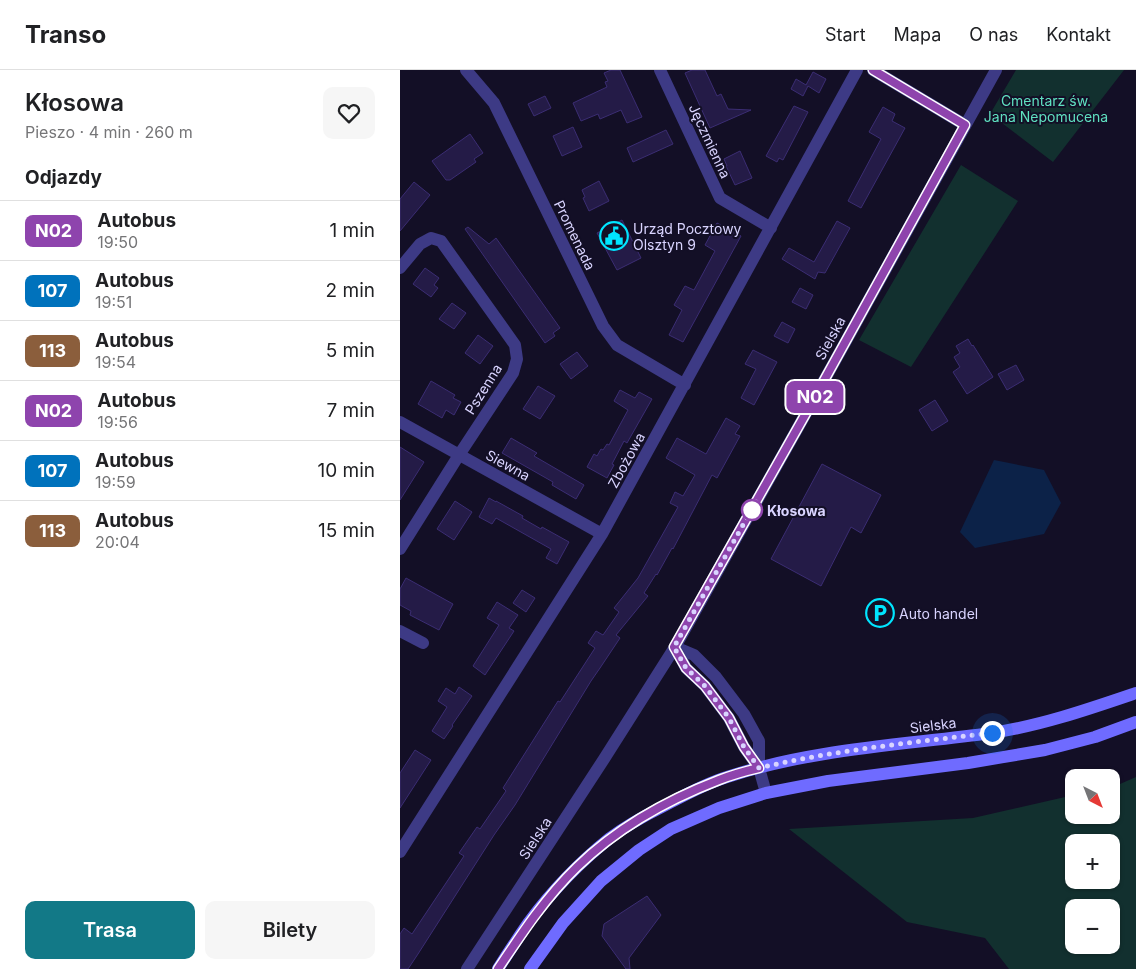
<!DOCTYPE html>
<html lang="pl">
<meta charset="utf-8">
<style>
:root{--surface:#fff;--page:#f6f6f6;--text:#202124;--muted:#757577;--line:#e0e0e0;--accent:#127987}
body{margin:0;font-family:Inter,sans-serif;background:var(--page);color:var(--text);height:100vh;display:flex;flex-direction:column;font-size:19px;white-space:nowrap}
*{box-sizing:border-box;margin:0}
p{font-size:16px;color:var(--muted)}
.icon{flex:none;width:28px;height:28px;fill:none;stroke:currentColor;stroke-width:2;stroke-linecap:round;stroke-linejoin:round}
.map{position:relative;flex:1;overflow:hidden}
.side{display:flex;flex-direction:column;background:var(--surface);width:400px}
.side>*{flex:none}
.badge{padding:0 10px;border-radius:8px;font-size:18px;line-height:32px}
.needle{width:32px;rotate:138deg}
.tools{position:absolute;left:665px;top:699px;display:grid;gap:10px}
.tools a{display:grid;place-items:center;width:55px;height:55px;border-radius:10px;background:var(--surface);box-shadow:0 1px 4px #0004;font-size:25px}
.you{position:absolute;width:25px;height:25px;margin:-12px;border:4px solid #fff;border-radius:50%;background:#1a73e8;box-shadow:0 0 0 8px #1a73e833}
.map>.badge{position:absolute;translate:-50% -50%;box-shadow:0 0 0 2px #fff}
h2{padding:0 25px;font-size:19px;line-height:45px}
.round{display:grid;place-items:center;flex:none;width:52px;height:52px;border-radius:10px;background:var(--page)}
.headline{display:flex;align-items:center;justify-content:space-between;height:85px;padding:0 25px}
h1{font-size:24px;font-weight:600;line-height:38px}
.primary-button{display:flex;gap:10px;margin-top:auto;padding:10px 25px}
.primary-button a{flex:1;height:58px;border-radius:10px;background:var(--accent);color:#fff;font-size:20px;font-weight:600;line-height:58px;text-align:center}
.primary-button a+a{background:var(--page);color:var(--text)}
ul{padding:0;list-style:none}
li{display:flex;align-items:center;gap:15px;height:60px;padding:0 25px;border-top:1px solid var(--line)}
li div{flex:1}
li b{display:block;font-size:19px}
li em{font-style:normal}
li .badge{min-width:55px;font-weight:700;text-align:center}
header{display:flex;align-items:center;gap:30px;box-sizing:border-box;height:70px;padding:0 25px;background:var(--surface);border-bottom:1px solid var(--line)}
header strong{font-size:24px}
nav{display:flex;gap:28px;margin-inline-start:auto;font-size:18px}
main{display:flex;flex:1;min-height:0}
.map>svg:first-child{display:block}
.green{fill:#12302f;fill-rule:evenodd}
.water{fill:#0c2248}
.building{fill:#241b47;stroke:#3b2d73}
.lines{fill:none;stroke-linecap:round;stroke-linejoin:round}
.minor{stroke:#3d3a85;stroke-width:12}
.secondary{stroke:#6f6bff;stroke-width:12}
.line-casing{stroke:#fff;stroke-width:11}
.line{stroke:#8e44ad;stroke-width:8}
.walk{stroke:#d9d4ff;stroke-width:5;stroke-dasharray:0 9}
.stop-dot{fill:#fff;stroke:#8e44ad;stroke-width:2.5}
.labels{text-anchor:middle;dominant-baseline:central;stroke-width:4;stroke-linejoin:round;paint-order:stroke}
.park-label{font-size:14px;fill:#5fe0c0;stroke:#130f26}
.street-label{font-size:14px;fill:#d9d4ff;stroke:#130f26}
.poi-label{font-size:14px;fill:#d9d4ff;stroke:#130f26;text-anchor:start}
.stop-label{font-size:14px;font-weight:bold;fill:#d9d4ff;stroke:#130f26;text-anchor:start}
</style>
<header>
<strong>Transo</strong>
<nav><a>Start</a><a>Mapa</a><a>O nas</a><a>Kontakt</a></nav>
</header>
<main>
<section class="side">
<div class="headline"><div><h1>Kłosowa</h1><p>Pieszo · 4 min · 260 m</p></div><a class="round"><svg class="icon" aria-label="heart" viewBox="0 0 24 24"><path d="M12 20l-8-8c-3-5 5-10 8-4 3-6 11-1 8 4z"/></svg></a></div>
<h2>Odjazdy</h2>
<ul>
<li><span class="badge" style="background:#8e44ad;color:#fff">N02</span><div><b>Autobus</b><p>19:50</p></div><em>1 min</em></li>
<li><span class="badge" style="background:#0072bc;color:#fff">107</span><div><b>Autobus</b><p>19:51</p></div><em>2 min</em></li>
<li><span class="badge" style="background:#8b5e3c;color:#fff">113</span><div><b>Autobus</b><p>19:54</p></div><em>5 min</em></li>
<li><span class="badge" style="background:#8e44ad;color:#fff">N02</span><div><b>Autobus</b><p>19:56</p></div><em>7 min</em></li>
<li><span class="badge" style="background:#0072bc;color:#fff">107</span><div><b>Autobus</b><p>19:59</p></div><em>10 min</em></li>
<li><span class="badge" style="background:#8b5e3c;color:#fff">113</span><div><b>Autobus</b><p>20:04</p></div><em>15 min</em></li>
</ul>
<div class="primary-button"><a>Trasa</a><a>Bilety</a></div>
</section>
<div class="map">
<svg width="736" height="899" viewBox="0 0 736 899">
<rect width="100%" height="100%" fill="#130f26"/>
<path class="green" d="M616 0H724L653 92 590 44Z
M561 95 618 131 511 297 459 270Z
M736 707V899H609L585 868 507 852 389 759 573 748 674 725V745H711V716L720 714ZM711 772V810H674V772ZM674 838H711V875H674Z"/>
<path class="water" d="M594 390 644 400 661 433 644 464 575 478 560 462Z"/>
<path class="building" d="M211 0H220L242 47 227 53 221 40 200 49 198 44 181 51 173 33 207 17 205 12 208 11 204 3Z
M292 0H305L317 26 321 24 328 39 351 40 310 58 285 3Z
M413 2 426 9 419 23 408 16 403 26 391 19 396 9 406 15Z
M145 26 151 38 134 46 128 34Z
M394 36 408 42 383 90 379 88 377 92 366 86Z
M483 37 495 44 492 51 505 58 461 138 448 131 481 69 469 62Z
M173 57 182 77 162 86 153 66Z
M266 60 273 74 233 92 227 78Z
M70 64 83 83 74 89 76 92 50 110H46L32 91Z
M340 81 352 108 335 115 326 96H327L324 89Z
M199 111 209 131 189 141 183 128 185 127 182 120Z
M14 112 30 125 0 161V129Z
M222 150 241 188 217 200 197 163Z
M437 151 450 158 425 203 418 202 415 209 382 189 389 178 414 192Z
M317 153 341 166 283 272 269 265 282 240 274 235 285 216 294 220 315 181 305 175Z
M68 157 89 174 96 168 160 258 153 263 155 266 145 273 65 159Z
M25 198 39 208 34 215 38 218 31 227 13 214Z
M400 218 413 225 406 239 392 232Z
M52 233 66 243 54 259 39 249Z
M382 252 395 259 388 273 374 266Z
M78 265 93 276 80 294 65 283Z
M568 269 572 276 573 275 593 307 567 324 553 302 560 297 554 287 560 283 556 276Z
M353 280 377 292 354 335 341 328 356 299 345 294Z
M177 282 188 296 171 309 160 294Z
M616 295 624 310 607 320 598 304Z
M31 311 55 325 53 328 61 332 54 345 46 340 42 348 18 334Z
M138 316 155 326 140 349 123 339Z
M220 320 235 328 239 322 252 329 227 373 224 371 212 394 214 395 207 408 187 397 194 384 197 386 201 379 203 380 207 374 209 375 228 340 214 331Z
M535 330 548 351 532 361 519 340Z
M326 348 340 356 335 364 340 366 317 408 312 405 273 479 272 478 257 505 256 504 244 523 248 526 216 565 220 568 200 598 191 611 115 735 94 765 18 884 8 899H0V864L4 858 12 864 64 786 59 783 77 757 80 759 106 721 103 718 158 631 160 632 195 578 188 573 196 561 203 565 219 542 214 538 238 508 278 437 270 433 275 422 283 426 295 405 266 388 277 368 306 384Z
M111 368 137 383 134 386 184 415 176 429 152 415 153 412 102 383Z
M0 377 24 392 0 430Z
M422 394 481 425 461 463 451 457 421 516 371 489Z
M89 428 96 432V431L123 446 122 448 141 459 142 457 169 472 157 494 146 488 151 479 96 448 92 454 79 447Z
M55 431 72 442 54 470 37 459Z
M6 508 53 534 39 560 10 545 11 541 0 535V519Z
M122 520 135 528 126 542 113 533Z
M97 532 118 545 109 558 114 561 85 605 73 596 99 555 87 548Z
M59 617 72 626 52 655 53 656 44 669 32 661 47 637 38 631 46 618 55 624Z
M15 680 31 690 0 738V703Z
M247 826 261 845 229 888 230 899H226L202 866 204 854Z"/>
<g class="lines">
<path class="minor" d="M66 0 94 33 203 256 217 275 285 315
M260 0 320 128 371 158
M473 0 565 55
M0 198 20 174 31 168 41 171 115 275 117 289 113 303 59 385 0 479
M0 352 202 464
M0 561 23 573
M275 577 294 585 316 607 344 644 359 671V698L366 723
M275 577 286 598 305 616 329 648 344 677 359 698
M0 782 202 464 457 0
M67 899 204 689 275 577 405 345 596 0"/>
<path class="secondary" d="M98 899C108 883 118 868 129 852 152 821 180 792 210 768 226 756 244 746 262 737 283 726 304 714 327 707 412 679 503 675 591 663 640 656 689 639 736 623
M130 899 163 853 201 811 239 780 271 759 319 738 366 723 428 711 568 693 645 680 695 667 736 652"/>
</g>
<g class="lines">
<defs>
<path id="line" d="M98 899C122 863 146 827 177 797 217 758 267 730 319 710 332 705 346 701 359 698L344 677 329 648 305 616 286 598 274 577 405 345 565 55 473 0"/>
</defs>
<use href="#line" class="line-casing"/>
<use href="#line" class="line"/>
<path class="walk" d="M352 440 356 432 274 577 286 598 305 616 329 648 344 677 359 698C436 680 515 672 592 663"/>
</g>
<defs>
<symbol id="civic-ring" viewBox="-11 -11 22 22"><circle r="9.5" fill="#130f26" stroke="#00e5ff" stroke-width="1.5"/><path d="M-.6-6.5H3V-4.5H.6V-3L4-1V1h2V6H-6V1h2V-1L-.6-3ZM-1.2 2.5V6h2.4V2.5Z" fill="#00e5ff"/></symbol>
<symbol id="parking-ring" viewBox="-11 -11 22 22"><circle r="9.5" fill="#130f26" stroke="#00e5ff" stroke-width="1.5"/><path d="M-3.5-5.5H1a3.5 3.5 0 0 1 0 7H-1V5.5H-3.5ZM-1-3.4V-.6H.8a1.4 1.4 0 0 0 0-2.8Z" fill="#00e5ff"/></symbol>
</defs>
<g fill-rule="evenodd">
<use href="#civic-ring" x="198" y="150" width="32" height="32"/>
<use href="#parking-ring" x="464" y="527" width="32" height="32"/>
</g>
<circle class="stop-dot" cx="352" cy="440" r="10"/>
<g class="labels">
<g class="park-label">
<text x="646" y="30">Cmentarz św.<tspan x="646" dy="16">Jana Nepomucena</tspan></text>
</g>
<g class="street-label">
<text transform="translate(310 71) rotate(65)">Jęczmienna</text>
<text transform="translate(175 165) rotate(64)">Promenada</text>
<text transform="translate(430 268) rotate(-61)">Sielska</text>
<text transform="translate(83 319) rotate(-58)">Pszenna</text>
<text transform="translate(226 390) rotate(-61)">Zbożowa</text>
<text transform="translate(108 395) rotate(29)">Siewna</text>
<text transform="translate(533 655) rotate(-7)">Sielska</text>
<text transform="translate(135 768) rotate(-57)">Sielska</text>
</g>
<g class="poi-label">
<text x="233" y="158">Urząd Pocztowy<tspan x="233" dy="16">Olsztyn 9</tspan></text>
<text x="499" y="543">Auto handel</text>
</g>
<g class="stop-label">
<text x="367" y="440">Kłosowa</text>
</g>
</g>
</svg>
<div class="tools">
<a><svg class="needle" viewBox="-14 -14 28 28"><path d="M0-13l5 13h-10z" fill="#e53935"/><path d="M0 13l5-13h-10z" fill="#757577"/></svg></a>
<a>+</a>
<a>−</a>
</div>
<div class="you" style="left:592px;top:663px"></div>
<b class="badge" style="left:415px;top:327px;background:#8e44ad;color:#fff">N02</b>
</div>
</main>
